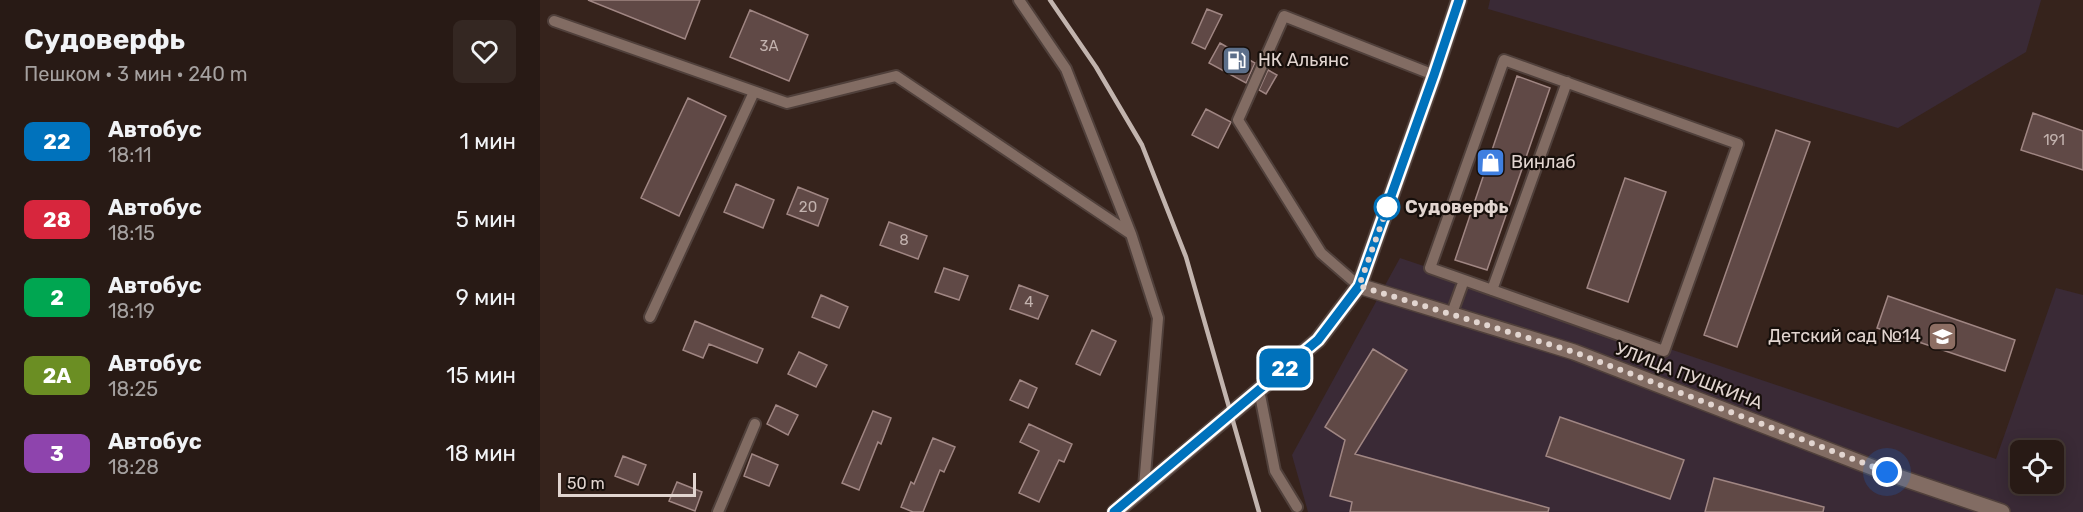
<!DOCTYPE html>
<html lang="ru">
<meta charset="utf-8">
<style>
:root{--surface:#281a15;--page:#342722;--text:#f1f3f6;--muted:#a5a1a0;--line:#443834}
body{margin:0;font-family:Rubik,sans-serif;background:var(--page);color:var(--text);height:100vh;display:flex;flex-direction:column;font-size:22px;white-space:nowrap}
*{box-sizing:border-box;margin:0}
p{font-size:20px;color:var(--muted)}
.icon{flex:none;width:33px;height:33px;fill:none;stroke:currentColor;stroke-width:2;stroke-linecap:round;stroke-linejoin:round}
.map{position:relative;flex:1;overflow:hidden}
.panel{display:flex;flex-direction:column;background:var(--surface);width:540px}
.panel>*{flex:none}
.badge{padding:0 12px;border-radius:9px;font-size:21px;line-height:39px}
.controls{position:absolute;left:1470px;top:440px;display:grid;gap:12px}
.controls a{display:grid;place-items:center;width:54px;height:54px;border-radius:9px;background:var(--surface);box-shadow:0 3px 15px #0003,0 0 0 2px var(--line);font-size:30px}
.scale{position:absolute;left:18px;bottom:15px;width:138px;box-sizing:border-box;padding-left:6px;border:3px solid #e2d5d0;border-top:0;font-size:16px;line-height:21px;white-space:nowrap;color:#e2d5d0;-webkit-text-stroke:4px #170f0b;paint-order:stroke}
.you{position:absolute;width:30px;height:30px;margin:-15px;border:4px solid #fff;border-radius:50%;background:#1a73e8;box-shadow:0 0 0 9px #1a73e833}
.map>.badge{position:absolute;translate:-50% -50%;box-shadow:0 0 0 3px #fff}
.round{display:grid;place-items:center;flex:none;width:63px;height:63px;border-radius:9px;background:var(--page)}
.summary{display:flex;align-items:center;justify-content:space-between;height:102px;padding:0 24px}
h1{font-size:28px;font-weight:700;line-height:45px}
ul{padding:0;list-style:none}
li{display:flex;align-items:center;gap:18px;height:78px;padding:0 24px}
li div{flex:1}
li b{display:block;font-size:22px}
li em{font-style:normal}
li .badge{min-width:66px;font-weight:700;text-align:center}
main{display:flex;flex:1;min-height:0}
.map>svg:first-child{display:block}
.industrial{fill:#3a2a36;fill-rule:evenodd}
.building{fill:#604946;stroke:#a08683;stroke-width:1.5}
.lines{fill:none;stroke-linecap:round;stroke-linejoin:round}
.service-casing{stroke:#50403b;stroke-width:14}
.minor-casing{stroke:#50403b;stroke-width:18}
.tertiary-casing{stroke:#50403b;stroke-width:18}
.service{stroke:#826c63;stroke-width:10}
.minor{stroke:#826c63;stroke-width:15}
.tertiary{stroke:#826c63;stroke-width:15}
.rail{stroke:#c2b4ae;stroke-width:4.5}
.line-casing{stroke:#fff;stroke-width:14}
.line{stroke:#0072bc;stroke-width:9}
.walk{stroke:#e2d5d0;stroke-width:6;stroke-dasharray:0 10.8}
.stop-dot{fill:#fff;stroke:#0072bc;stroke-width:3}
.labels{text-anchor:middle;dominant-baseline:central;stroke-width:4.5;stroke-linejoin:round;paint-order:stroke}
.number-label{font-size:15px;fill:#c2b2ae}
.poi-label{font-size:18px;fill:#e2d5d0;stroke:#170f0b;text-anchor:start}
.stop-label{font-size:18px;font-weight:bold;fill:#e2d5d0;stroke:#170f0b;text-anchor:start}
.street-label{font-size:18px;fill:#e2d5d0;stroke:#170f0b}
</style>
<main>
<section class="panel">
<div class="summary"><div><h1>Судоверфь</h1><p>Пешком · 3 мин · 240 m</p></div><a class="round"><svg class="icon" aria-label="heart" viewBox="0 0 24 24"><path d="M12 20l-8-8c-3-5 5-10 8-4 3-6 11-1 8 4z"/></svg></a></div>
<ul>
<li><span class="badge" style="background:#0072bc;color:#fff">22</span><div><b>Автобус</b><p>18:11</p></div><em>1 мин</em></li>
<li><span class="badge" style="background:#d7263d;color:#fff">28</span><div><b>Автобус</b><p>18:15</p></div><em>5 мин</em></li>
<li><span class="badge" style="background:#00a651;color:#fff">2</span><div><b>Автобус</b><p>18:19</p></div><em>9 мин</em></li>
<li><span class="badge" style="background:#6b8e23;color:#fff">2А</span><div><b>Автобус</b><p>18:25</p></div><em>15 мин</em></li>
<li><span class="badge" style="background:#8e44ad;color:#fff">3</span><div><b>Автобус</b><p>18:28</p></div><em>18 мин</em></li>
</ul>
</section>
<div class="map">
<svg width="1543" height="512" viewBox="0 0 1543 512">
<rect width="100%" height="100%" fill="#36231c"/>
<path class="industrial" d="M950 0H1501L1486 52 1358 128 948 9Z
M860 258 1456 459 1516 288 1543 295V512H768L752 455ZM1480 450H1514V483H1480Z"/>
<path class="building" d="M48 0H160L145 39Z
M667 9 682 15 665 49 652 43Z
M210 10 268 35 249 81 190 57Z
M680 43 715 63 706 83 669 63Z
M728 70 737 75 726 94 719 90Z
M977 76 1010 88 947 270 915 260Z
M148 98 186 116 139 216 101 198Z
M666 109 691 122 678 148 652 135Z
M1493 113 1543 131V170L1481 150Z
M1236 130 1270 142 1197 347 1164 335Z
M1085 178 1126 192 1088 302 1047 288Z
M196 184 234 200 223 228 184 212Z
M258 187 288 199 278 226 247 214Z
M349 222 387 236 378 259 340 245Z
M404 268 428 276 419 300 395 292Z
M479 285 508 296 498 319 470 309Z
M281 295 308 307 299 328 272 317Z
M1348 296 1475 340 1465 371 1337 328Z
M155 321 223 349 217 363 169 344 163 358 143 350Z
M552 330 576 341 560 375 536 364Z
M833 349 867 370 815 454 1009 508 1008 512H810L812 502 790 496 805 440 785 427Z
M259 352 287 365 276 387 248 374Z
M480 380 497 388 488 408 470 400Z
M236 405 258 415 248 435 227 424Z
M333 411 351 418 341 444 338 442 319 490 302 483Z
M1020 417 1144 460 1130 499 1006 456Z
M489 424 532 444 524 462 519 460 499 502 479 493 499 451 480 442Z
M393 438 415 447 404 472 400 470 383 512H373L361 507 371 482 374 484Z
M212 454 238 465 229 486 204 476Z
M83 456 106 465 98 485 75 476Z
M1174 478 1284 507 1283 512H1165Z
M137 482 162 492 155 511 129 501Z"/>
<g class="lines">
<defs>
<path id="service" d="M479 0 526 69 591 234 618 318 604 487
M14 21 247 103 356 76 591 234
M819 286 781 253 698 120 744 16 894 75
M952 290 1027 82
M912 313 924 280 1124 351 1198 144 964 60 890 268 924 280
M110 317 214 92
M719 390 735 471 757 507
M178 512 215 424"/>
<path id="minor" d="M819 286 1034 352 1347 473 1462 512"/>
<path id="tertiary" d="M575 512 778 340 819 286 894 75 919 0"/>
</defs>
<use href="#service" class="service-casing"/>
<use href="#minor" class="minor-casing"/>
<use href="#tertiary" class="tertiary-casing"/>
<use href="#service" class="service"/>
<use href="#minor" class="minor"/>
<use href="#tertiary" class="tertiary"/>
<path class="rail" d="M510 0 556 67 602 145 646 257 719 512"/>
</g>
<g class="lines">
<defs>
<path id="line" d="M574 512 778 340 819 286 894 75 919 0"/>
</defs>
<use href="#line" class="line-casing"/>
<use href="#line" class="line"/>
<path class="walk" d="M847 207 849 203 819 286 1034 352 1347 472"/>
</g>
<defs>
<symbol id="fuel-square" viewBox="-11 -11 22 22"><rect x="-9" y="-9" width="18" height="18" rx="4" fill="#5c6f8a" stroke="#170f0b"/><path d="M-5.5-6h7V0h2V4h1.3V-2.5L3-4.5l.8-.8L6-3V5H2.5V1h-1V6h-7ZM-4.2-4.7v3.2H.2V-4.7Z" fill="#fff"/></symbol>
<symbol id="shop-square" viewBox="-11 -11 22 22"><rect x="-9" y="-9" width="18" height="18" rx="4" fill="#3f7fe0" stroke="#170f0b"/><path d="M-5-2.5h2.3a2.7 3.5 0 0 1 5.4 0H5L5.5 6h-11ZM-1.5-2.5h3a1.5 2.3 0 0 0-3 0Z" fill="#fff"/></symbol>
<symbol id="school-square" viewBox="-11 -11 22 22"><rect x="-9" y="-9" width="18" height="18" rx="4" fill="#8d6e63" stroke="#170f0b"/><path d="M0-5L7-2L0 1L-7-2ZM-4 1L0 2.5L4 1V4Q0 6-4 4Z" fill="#fff"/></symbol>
</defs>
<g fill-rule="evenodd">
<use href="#fuel-square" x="680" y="44" width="33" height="33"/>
<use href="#shop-square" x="934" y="146" width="33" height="33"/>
<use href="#school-square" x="1386" y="320" width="33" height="33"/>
</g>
<circle class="stop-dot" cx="847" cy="207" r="12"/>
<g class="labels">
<g class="number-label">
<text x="229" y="46">3А</text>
<text x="1514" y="140">191</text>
<text x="268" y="207">20</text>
<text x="364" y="240">8</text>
<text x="489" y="302">4</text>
</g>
<g class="poi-label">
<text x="718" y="60">НК Альянс</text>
<text x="971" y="162">Винлаб</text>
<text x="1381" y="336" text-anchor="end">Детский сад №14</text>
</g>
<g class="stop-label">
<text x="865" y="207">Судоверфь</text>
</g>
<g class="street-label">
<text transform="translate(1149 376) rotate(21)">УЛИЦА ПУШКИНА</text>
</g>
</g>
</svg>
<div class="controls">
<a><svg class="icon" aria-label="locate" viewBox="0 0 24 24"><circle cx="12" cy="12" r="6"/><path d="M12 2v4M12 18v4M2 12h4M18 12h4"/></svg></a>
</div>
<div class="scale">50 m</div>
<div class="you" style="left:1347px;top:472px"></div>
<b class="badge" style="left:745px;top:368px;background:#0072bc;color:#fff">22</b>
</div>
</main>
